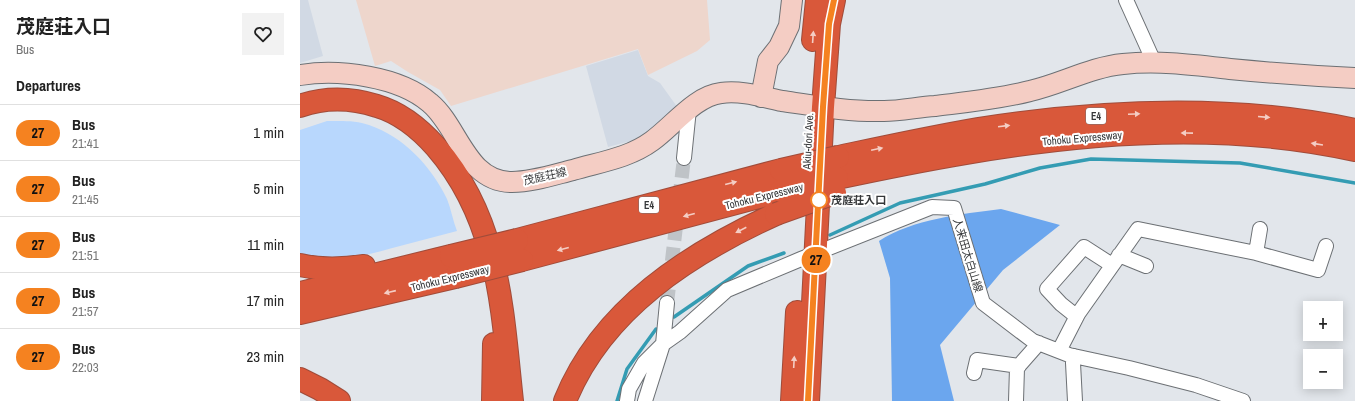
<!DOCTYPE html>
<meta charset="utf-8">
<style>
:root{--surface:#fff;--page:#f2f2f2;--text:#222;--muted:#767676;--line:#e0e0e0}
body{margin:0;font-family:"Archivo Narrow","Noto Sans JP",sans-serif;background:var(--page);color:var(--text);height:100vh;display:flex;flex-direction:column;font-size:15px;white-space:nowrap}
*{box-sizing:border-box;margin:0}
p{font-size:13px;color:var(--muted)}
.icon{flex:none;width:22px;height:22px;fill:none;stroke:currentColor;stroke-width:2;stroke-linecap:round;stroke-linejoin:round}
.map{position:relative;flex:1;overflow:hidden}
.drawer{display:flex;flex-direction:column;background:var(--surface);width:300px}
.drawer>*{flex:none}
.badge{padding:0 8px;border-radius:13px;font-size:14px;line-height:26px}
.buttons{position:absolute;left:1003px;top:301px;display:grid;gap:8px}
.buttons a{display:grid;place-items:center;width:40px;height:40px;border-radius:0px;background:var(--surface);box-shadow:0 2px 10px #0003;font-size:20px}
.map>.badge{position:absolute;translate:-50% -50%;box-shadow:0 0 0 2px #fff}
h2{padding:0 16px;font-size:15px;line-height:36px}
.round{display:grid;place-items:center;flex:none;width:42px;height:42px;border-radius:0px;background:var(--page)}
.summary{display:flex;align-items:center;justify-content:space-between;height:68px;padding:0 16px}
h1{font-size:19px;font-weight:700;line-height:30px}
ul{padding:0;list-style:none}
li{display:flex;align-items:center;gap:12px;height:56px;padding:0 16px;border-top:1px solid var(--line)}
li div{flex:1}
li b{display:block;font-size:15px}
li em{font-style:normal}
li .badge{min-width:44px;font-weight:700;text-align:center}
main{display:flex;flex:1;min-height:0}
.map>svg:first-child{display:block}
.built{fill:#d1d9e4}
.medical{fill:#eed6cc}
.green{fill:#b8d7fd}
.forest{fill:#6ba6ee}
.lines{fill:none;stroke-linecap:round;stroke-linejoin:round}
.stream{stroke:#349cb3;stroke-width:3.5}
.street-tunnel{stroke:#bfc3c7;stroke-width:14;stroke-dasharray:14 7;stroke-linecap:butt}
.street-casing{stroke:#6c7074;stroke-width:16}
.secondary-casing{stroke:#6c7074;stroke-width:22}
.highway-casing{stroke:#a04c3a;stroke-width:24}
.street{stroke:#fff;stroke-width:14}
.secondary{stroke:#f4cdc4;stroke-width:20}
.highway{stroke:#d9583a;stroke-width:22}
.highway-bridge-casing{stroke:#a04c3a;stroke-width:24;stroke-linecap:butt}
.highway-bridge{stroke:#d9583a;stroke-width:22}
.oneway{fill:#f4cdc4}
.line-casing{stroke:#fff;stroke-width:9}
.line{stroke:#f58220;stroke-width:6}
.stop-dot{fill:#fff;stroke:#f58220;stroke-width:2}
.labels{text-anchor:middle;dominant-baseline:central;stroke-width:4;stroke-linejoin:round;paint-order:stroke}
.shield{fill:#fff;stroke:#727374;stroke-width:1}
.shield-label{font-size:10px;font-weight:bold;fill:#353739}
.street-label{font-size:11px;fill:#353739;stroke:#fff}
.stop-label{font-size:11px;font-weight:bold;fill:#353739;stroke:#fff;text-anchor:start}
</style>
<main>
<section class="drawer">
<div class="summary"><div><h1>茂庭荘入口</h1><p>Bus</p></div><a class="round"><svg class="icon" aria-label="heart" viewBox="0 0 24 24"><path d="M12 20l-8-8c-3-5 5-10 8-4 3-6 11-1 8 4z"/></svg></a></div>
<h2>Departures</h2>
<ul>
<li><span class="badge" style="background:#f58220;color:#111">27</span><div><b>Bus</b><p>21:41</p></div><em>1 min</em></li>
<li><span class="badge" style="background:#f58220;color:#111">27</span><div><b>Bus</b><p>21:45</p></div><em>5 min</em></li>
<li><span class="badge" style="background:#f58220;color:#111">27</span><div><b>Bus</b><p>21:51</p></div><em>11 min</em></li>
<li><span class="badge" style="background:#f58220;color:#111">27</span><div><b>Bus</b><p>21:57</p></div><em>17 min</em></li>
<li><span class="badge" style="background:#f58220;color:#111">27</span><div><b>Bus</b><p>22:03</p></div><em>23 min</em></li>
</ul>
</section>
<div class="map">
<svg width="1055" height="401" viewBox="0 0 1055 401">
<rect width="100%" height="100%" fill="#e2e6eb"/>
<path class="built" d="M0 0H8L23 56 0 63Z
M338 50 348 76 360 83 378 108 346 137 308 147 286 66Z"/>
<path class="medical" d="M56 0H407L410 40 397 51 348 75 338 49 151 106 140 90 108 72 91 61 75 66Z"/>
<path class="green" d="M27 121C41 121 56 120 69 125 104 137 131 166 147 199 151 209 153 221 157 231 138 236 119 241 100 246 69 254 31 267 0 254V130Z"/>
<path class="forest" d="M701 209 760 225 703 270 640 345 654 401H592L590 278 579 241C613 219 661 214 701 209Z"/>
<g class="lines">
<path class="stream" d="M530 235 600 203 685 184 740 168 791 159 940 163 1055 183
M374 317 448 266 484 253
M317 401 327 369 356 329"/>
<path class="street-tunnel" d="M367 303 384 158"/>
<defs>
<path id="street" d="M826 0 854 62
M384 158 389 109
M956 253 960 229
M819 255 846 266
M776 316 761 304 747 289 784 247 812 265
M759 351 778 314 838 229 956 253 1018 270 1026 246
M774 356 773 363 775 401
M674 373 677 360 719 366
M327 401 329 389 344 363 363 344 380 332 427 290 501 259 632 207 654 208 683 303 733 341 769 355 829 368 896 385 943 401
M345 401 363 344 367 303
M716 401 717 368 739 343"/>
<path id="secondary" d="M0 75C39 69 99 76 130 103 159 127 166 182 212 182 232 182 253 175 273 170 300 162 329 158 352 141 373 126 395 96 421 93 441 90 463 97 482 101 516 106 550 112 584 111 601 111 618 107 635 106 667 102 699 99 730 91 761 84 791 67 823 64 858 60 895 65 930 69 972 73 1013 76 1055 78
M461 97 468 61 479 47 489 26 492 0"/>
<path id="highway" d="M513 40 517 0
M0 106C25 97 52 98 77 106 101 113 120 129 136 147 200 221 202 310 212 401
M538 157C585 147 631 137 678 129 800 110 934 104 1055 130
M537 178C706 142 883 112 1055 150
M217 240 481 170
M222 260 481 191
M0 265C21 270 43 269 64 266
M0 293 151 256
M0 313 155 277
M0 379 20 389 39 401
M193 401 194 344
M265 401C302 309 390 253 476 214
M492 401 497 312
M508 401 523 107 529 24 534 0"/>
</defs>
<use href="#street" class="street-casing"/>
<use href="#secondary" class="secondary-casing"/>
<use href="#highway" class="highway-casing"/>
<use href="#street" class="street"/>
<use href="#secondary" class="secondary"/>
<use href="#highway" class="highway"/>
<defs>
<path id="highway-bridge" d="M481 170 538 157
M481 191 537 178
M476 214 535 193
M151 256 217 240
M155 277 222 260"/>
</defs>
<use href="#highway-bridge" class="highway-bridge-casing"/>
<use href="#highway-bridge" class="highway-bridge"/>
</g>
<defs><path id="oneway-solid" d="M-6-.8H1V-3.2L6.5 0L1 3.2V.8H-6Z"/></defs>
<g class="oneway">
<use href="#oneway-solid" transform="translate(513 37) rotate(-86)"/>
<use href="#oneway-solid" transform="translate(834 114) rotate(-2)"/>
<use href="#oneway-solid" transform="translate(964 117) rotate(5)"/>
<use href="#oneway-solid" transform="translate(704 126) rotate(-7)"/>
<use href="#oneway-solid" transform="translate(887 133) rotate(-179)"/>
<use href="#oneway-solid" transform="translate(1017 144) rotate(-171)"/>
<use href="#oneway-solid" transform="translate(577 149) rotate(-12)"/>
<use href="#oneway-solid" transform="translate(431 183) rotate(-14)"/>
<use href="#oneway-solid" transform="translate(389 215) rotate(165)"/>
<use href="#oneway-solid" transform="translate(441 230) rotate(153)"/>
<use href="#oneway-solid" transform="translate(263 249) rotate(165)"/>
<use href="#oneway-solid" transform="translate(90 292) rotate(167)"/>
<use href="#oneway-solid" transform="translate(494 362) rotate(-87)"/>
</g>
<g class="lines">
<defs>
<path id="line" d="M508 401 523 107 529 24 534 0"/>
</defs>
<use href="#line" class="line-casing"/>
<use href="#line" class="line"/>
</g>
<circle class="stop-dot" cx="519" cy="200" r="8"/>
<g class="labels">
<g class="shield">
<rect x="786" y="108" width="20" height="16" rx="3"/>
<rect x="339" y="197" width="20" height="16" rx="3"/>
</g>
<g class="shield-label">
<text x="796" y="116">E4</text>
<text x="349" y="205">E4</text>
</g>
<g class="street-label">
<text transform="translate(782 138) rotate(-5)">Tohoku Expressway</text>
<text transform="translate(508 141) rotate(-87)">Akiu-dori Ave.</text>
<text transform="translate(245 176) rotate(-13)">茂庭荘線</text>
<text transform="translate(464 196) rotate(-14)">Tohoku Expressway</text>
<text transform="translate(668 255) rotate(73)">人来田太白山線</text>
<text transform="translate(150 278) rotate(-14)">Tohoku Expressway</text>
</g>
<g class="stop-label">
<text x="531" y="200">茂庭荘入口</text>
</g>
</g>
</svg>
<div class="buttons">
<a>+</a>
<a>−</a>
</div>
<b class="badge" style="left:516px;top:260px;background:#f58220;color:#111">27</b>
</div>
</main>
